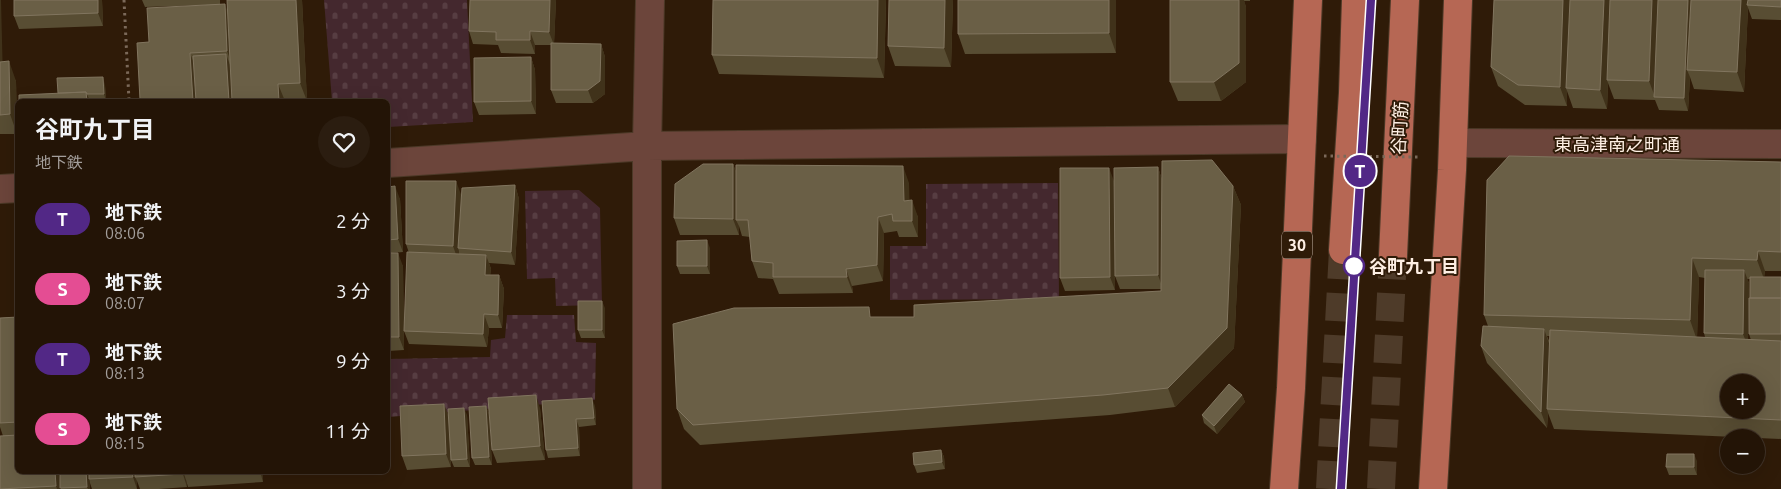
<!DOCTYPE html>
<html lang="ja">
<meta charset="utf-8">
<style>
:root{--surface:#231406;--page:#2b1d10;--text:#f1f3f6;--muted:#a39e9b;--line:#403328}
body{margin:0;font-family:Ubuntu,"Noto Sans JP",sans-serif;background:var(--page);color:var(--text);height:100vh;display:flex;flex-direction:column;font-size:19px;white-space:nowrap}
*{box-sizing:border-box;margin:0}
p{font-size:16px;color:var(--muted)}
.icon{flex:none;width:28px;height:28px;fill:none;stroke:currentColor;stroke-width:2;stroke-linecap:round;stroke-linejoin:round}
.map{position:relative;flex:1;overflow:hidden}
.side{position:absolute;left:15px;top:99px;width:375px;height:375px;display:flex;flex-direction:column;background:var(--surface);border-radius:8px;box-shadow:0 5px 20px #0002,0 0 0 1px var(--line)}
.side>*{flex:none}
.badge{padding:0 10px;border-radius:16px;font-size:18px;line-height:32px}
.tools{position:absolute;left:1720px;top:374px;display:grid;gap:10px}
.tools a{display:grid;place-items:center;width:45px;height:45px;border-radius:50%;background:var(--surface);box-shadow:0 5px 20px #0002,0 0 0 1px var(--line);font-size:25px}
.map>.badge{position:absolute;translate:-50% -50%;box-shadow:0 0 0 2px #fff}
.round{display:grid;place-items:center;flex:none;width:52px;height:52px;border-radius:26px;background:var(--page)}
.overview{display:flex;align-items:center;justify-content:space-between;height:85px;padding:0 20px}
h1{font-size:24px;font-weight:700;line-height:38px}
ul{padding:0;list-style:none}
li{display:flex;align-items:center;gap:15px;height:70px;padding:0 20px}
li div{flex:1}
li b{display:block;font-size:19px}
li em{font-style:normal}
li .badge{min-width:55px;font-weight:700;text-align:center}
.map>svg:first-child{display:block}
.cemetery{fill:url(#cemetery-stones)}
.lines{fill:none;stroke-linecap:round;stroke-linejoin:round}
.major-tunnel{stroke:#4e3b29;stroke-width:28;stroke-dasharray:28 14;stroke-linecap:butt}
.minor-casing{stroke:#4c3927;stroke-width:30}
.major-casing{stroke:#4c3927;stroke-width:30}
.path{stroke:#7b6959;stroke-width:3;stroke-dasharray:2.5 4;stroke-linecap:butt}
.minor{stroke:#6c453b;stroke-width:28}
.major{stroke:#b66754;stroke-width:28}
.path-bridge{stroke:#7b6959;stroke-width:3;stroke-dasharray:2.5 4;stroke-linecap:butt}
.wall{fill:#584d33;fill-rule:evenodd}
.shaded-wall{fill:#40321a}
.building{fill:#6a5f46;stroke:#81755f;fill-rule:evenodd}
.line-casing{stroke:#fff;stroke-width:11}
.line{stroke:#522886;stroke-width:8}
.stop-dot{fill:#fff;stroke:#522886;stroke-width:2.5}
.labels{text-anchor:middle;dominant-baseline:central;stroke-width:4;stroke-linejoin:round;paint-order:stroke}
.shield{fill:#2f1b08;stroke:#c0afa2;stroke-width:1}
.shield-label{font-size:16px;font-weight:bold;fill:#feefe4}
.street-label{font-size:18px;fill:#feefe4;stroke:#2f1b08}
.stop-label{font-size:18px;font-weight:bold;fill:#feefe4;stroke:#2f1b08;text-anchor:start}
</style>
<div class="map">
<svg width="1781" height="489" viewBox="0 0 1781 489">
<defs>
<pattern id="cemetery-stones" width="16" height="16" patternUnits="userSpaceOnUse" patternTransform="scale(1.25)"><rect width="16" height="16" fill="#44282e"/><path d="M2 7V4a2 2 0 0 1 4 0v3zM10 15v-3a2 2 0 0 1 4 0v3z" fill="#573d42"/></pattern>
</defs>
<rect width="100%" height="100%" fill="#2f1b08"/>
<path class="cemetery" d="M324 0H467L473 122 388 127V101H332Z
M1058 183 1059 299 890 300V246H926V184Z
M579 190 600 208 602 305 556 306 555 278 527 279 525 191Z
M507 315H574L576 342 596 343 595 400 388 417V359L490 357 491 340 505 338Z"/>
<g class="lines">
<path class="major-tunnel" d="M1330 489 1343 250
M1381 489 1393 256"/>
<defs>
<path id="minor" d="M1453 143 1781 144
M388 163 647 146 1302 139
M0 189 18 188
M647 489V146L650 0"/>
<path id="major" d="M1343 250 1353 93 1356 0
M1393 256 1405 0
M1284 489 1291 388 1308 0
M1433 489 1452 170 1458 0"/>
</defs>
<use href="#minor" class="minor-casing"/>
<use href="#major" class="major-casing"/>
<path class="path" d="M124 0 129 101"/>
<use href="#minor" class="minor"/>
<use href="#major" class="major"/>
<path class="path-bridge" d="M1324 156 1418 157"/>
</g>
<path class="wall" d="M0 0 2 61 16 81 17 134H0Z
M102 0 103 26 19 29 14 16Z
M142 0H220V4L228 11 227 0H302L307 101H141L149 42 208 5 145 7Z
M470 0H556L554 43 601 44 605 57V94L593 103H556L551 90V45H535V54L501 53 498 45 473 44 469 31Z
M713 0H886L884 78 719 74 712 55Z
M953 0 951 67 895 66 888 46Z
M1116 0V53L965 54 958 34Z
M1170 0H1250V1H1244L1246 7V82L1221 101H1178L1170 82Z
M1494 0H1781V20L1752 19 1748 8 1744 92 1694 89 1690 77 1688 111 1659 110 1655 100 1614 99 1608 83 1607 109 1573 108 1567 91V106L1525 105 1498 86 1491 67Z
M531 57 535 70 536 114 479 115 474 102Z
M105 85 106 101H19Z
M1781 162V271H1765L1764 277H1781V439L1554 429 1548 413 1547 428 1487 363 1481 346 1488 326 1484 315ZM1699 277 1705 278 1704 333 1705 337H1697ZM1747 279H1750L1749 334 1751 340 1748 339 1749 283ZM1547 336H1550V343Z
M733 164 736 172 909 183V200L918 217V237H899L897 231 884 233 883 281 852 286 853 293 779 294 773 279 758 278 752 261 750 237 742 236 739 226V235H680L674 218Z
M1158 167 1162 180 1233 186 1241 205 1234 348 1175 407 1110 415 700 445 684 429 677 409 872 317H914L1161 291V289H1120L1115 276Z
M1114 181 1115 290 1065 291 1060 278Z
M515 185 519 199 515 265 489 263 491 269 490 275H499L504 289 502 328H489L487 347 409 344 404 331 409 253 406 244 461 195Z
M388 187 400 199 403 252 391 253 403 266 404 350 388 351Z
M710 248V274H680L677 266Z
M605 308V338H581L578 330Z
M18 317V471H59L60 489H0L3 436 0 427V318Z
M1242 395 1245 402 1217 434 1204 423 1202 415Z
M542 401 595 406 596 425 579 427 580 456 548 458 546 450Z
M486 406 489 414 492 465H475L472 458Z
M540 408 545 460 497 463 492 450Z
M448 415H467L470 467H454L451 460 450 440 451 467 407 470 402 456Z
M941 450 944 457 945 469 917 473 914 465Z
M1697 461V475H1669L1666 467Z
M60 471H263V482L188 487 186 480 187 487 159 489H140L137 481V489H92L89 480 90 489H61Z"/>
<path class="shaded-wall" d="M0 0H1L3 81 0 73Z
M98 0H102L103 26 98 13Z
M296 0H302L307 101 300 83Z
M550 0H556L554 45 549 32Z
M878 0H886L884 78 877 58Z
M945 0H953L951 67 944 48Z
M1109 0H1116V53L1109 33Z
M1239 0H1244L1246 7V82L1221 101 1214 82Z
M1563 0H1571L1566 88 1567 91V106L1560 87Z
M1604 0H1612L1607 80 1608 83 1607 109 1600 90Z
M1652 0H1660L1655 97 1649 81Z
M1688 0H1693L1687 70 1690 77 1688 111 1684 98Z
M1741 0H1749L1747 5 1748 8 1744 92 1737 72Z
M225 4 232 23 234 70 227 51Z
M530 31 535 45V54L530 40Z
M601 44 605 57V94L593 103 588 90Z
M190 53 198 73 199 101H193Z
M226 54 233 73 235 101H229Z
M531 57 535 70 536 114 531 101Z
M9 61 16 81 17 134 10 114Z
M103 77 105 85 106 101 104 94Z
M278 84 285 101H279Z
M86 92 90 101H87Z
M733 164 739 180 736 220 739 226V235L733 219Z
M903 166 909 183 910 217 904 201Z
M1158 167 1162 180 1163 289 1158 275Z
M1109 168 1114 181 1115 290 1110 277Z
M456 181 462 197 458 248 459 251V263L453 246Z
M515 185 519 199 515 265 511 252Z
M395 186 400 199 403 252 398 239Z
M1233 186 1241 205 1234 348 1175 407 1168 388Z
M912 200 918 217V237L912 221Z
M878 217 884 233 883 281 877 265Z
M707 240 710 248V274L707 266Z
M1758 251 1765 271 1764 279 1757 260Z
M398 253 403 266 404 350 399 337Z
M486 255 491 269 489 288 485 275Z
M1692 258 1699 277 1697 340 1690 320Z
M846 269 852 286 853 293 847 277Z
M1744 270 1749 283 1748 347 1743 334Z
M499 275 504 289 502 328 498 315Z
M602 301 605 308V338L602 330Z
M484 314 489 328 487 347 483 334Z
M1544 329 1550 346 1547 409 1548 413 1547 428 1541 412Z
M536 395 540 408 545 460 540 446Z
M1242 395 1245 402 1217 434 1214 426Z
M592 398 595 406 596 425 594 418Z
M444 404 449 417 451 467 446 454Z
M486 406 489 414 492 465 489 457Z
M464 408 467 415 470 467 467 459Z
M576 419 579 427 580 456 578 448Z
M941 450 944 457 945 469 942 462Z
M1694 454 1697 461V475L1694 467Z
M55 471H59L60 489H57L56 486Z
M86 471H89L90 489H88L87 487Z
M132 471H136L135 477 137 481V489L133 477Z
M182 471H183L186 480 187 487Z
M260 471H263V482Z"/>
<path class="building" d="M14 0H98V13L14 16Z
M227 0H296L300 83 278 84 279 101H232Z
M470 0H550L549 32 530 31V40H496V32L469 31Z
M713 0H878L877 58 712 55Z
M889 0H945L944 48 888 46Z
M958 0H1109V33L958 34Z
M1170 0H1239V63L1214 82H1170Z
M1494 0H1563L1560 87 1518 85 1491 67Z
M1570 0H1604L1600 90 1566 88Z
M1610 0H1652L1649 81 1607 80Z
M1658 0H1688L1684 98 1654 97Z
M1691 0H1741L1737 72 1687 70Z
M1748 0H1781V7L1747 5Z
M225 4 227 51 190 53 193 101H141L140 100 137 43 149 42 147 8Z
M551 43 601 44 600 81 588 90H551Z
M226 54 229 101H196L193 56Z
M531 57V101L474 102V58Z
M9 61 10 114 0 115V62Z
M103 77 104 94H87L86 92 58 93 57 78Z
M86 92 87 101H19V95Z
M1509 156 1781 162V252L1758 251 1757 260 1692 258 1690 320 1484 315 1487 180Z
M1212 160 1233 186 1227 328 1168 388 1103 395 693 425 677 409 673 324 734 308 869 307 870 317H914V305L1161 291 1162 161Z
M703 164H733V219L674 218 675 184Z
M736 165 903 166 904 201 912 200V221H893L892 214 878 217 877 265 846 269 847 277H773V263L752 261 748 220H736Z
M1158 167V275L1115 276 1114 168Z
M1060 168H1109L1110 277 1060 278Z
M406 181H456L453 246 406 244Z
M515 185 511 252 458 248 462 188Z
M395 186 398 239 388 240V187Z
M707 240V266H677V241Z
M407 252 486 255 485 275H499L498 315 484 314 483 334 404 331Z
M388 253H398L399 337H388Z
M1705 270H1744L1743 334 1704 333Z
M1750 277H1781V298H1750Z
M1749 298H1781V334H1749Z
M578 301H602V330H578Z
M18 317V422L0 423V318Z
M1483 326 1544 329 1541 412 1481 346Z
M1550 330 1781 341V420L1547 409ZM1729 382H1756V410H1729Z
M1229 384 1242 395 1214 426 1202 415Z
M536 395 540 446 492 450 488 398Z
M592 398 594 418 576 419 578 448 546 450 542 401Z
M444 404 446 454 402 456 400 406Z
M486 406 489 457 472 458 469 407Z
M464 408 467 459 451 460 448 409Z
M18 435V471H55L56 486 0 489V436Z
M941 450 942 462 914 465 913 453Z
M1667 454H1694V467H1666Z
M60 471H86L87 487 60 488Z
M89 471H132L133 477 89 479Z
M135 471H182V474L135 477Z"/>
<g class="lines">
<defs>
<path id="line" d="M1341 489 1371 0"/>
</defs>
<use href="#line" class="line-casing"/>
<use href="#line" class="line"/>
</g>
<circle class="stop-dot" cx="1354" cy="266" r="10"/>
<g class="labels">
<rect class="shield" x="1282" y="231.5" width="30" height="27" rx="4"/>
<g class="shield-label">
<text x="1297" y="245">30</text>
</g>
<g class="street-label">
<text transform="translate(1399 128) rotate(-87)">谷町筋</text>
<text x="1617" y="144">東高津南之町通</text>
</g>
<g class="stop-label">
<text x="1369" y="266">谷町九丁目</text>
</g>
</g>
</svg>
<div class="tools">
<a>+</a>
<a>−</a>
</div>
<b class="badge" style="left:1360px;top:171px;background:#522886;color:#fff">T</b>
<section class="side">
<div class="overview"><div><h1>谷町九丁目</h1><p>地下鉄</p></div><a class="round"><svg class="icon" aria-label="heart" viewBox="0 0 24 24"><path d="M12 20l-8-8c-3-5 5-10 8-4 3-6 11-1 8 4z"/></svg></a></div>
<ul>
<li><span class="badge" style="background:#522886;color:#fff">T</span><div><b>地下鉄</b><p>08:06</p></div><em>2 分</em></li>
<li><span class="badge" style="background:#e44d93;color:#fff">S</span><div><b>地下鉄</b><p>08:07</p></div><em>3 分</em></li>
<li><span class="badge" style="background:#522886;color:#fff">T</span><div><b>地下鉄</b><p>08:13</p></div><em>9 分</em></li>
<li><span class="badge" style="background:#e44d93;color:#fff">S</span><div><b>地下鉄</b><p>08:15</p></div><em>11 分</em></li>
</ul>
</section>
</div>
